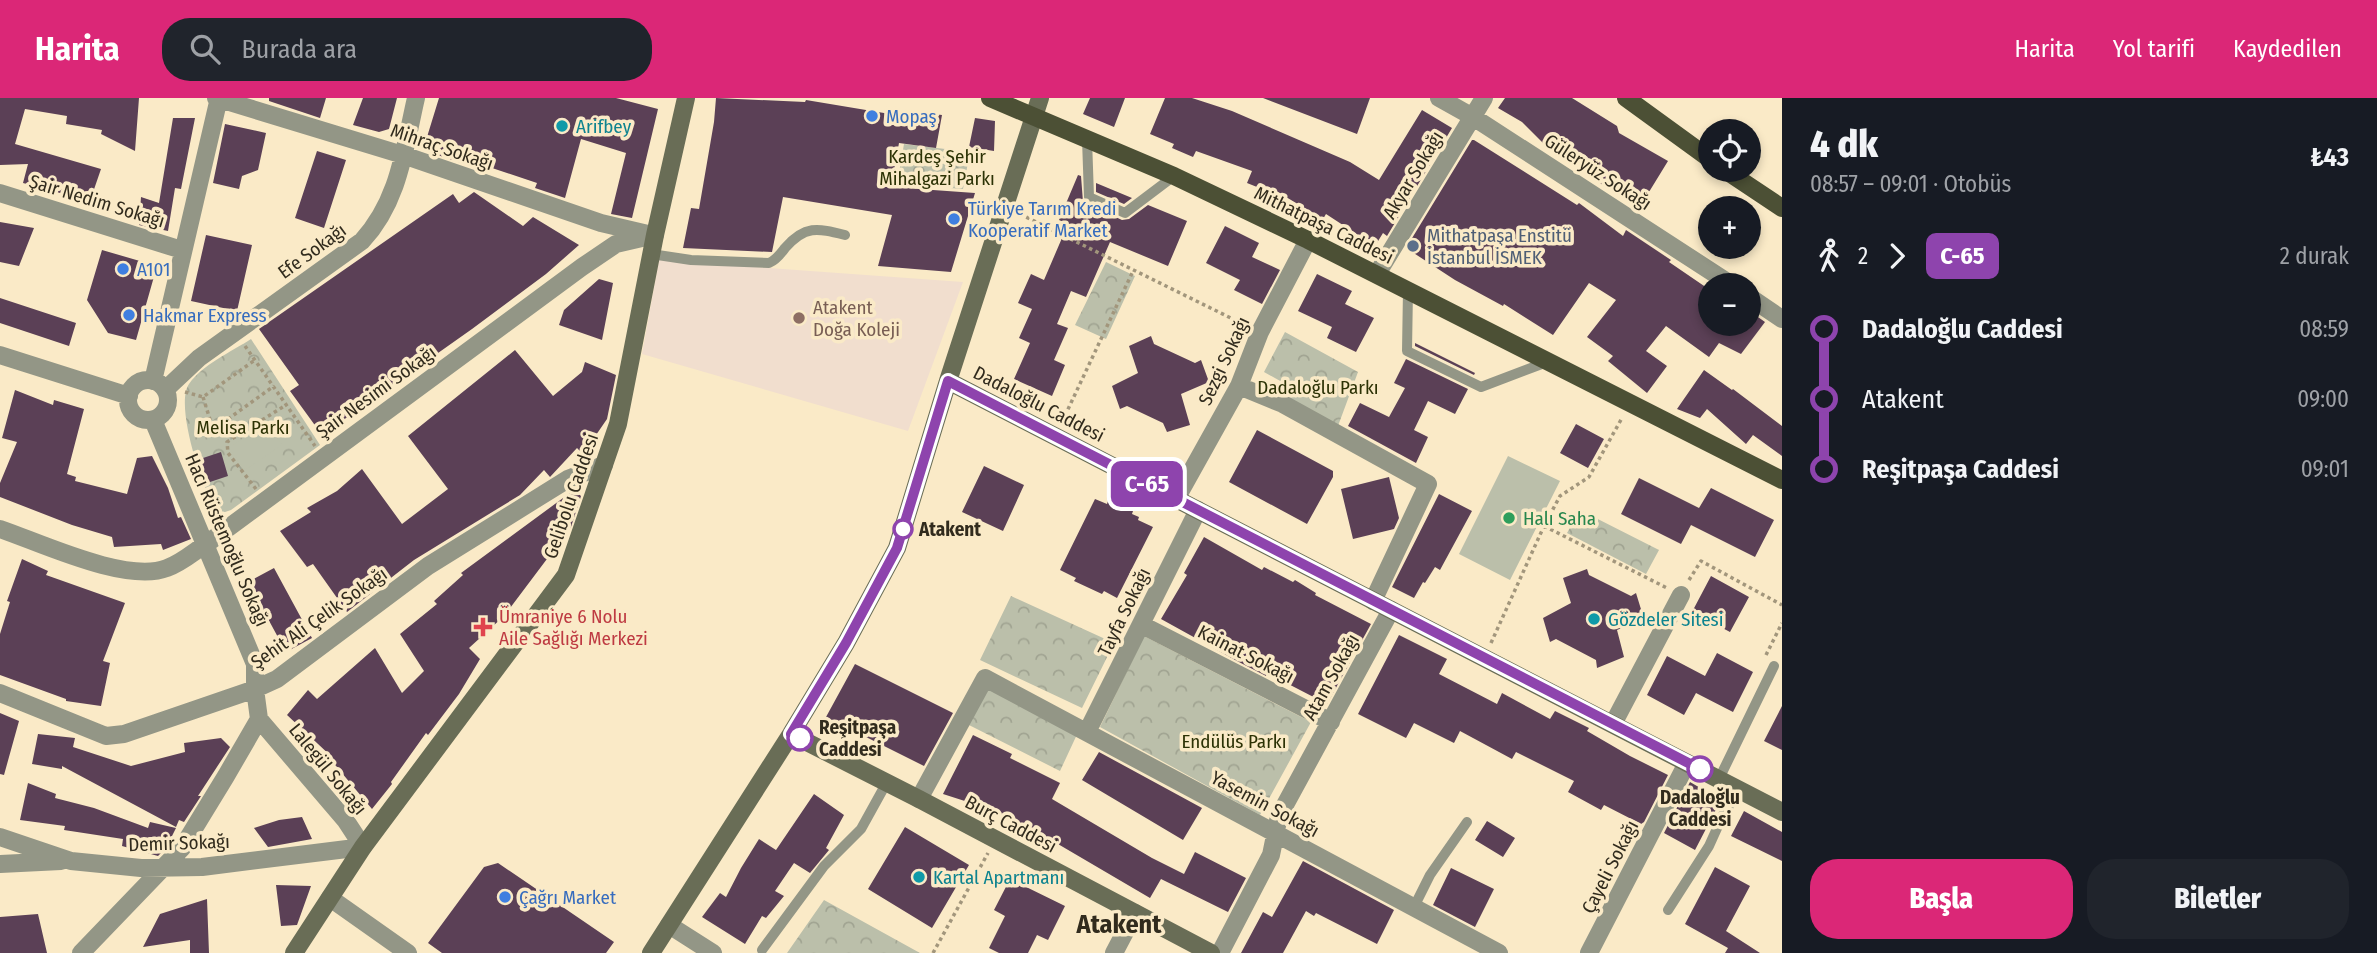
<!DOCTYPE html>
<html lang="tr">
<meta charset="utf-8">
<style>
:root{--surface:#171b24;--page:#20242c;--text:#f1f3f6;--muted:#9ea1a6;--accent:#db2777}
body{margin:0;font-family:"Fira Sans Condensed",sans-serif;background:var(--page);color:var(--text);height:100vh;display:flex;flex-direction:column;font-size:26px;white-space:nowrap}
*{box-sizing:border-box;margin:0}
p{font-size:23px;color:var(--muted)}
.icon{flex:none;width:38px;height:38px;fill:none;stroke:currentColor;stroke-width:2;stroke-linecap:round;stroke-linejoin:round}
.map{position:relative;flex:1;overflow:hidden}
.sheet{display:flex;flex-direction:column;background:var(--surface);width:595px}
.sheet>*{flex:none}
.badge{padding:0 14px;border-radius:10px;font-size:24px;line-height:46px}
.controls{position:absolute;left:1698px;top:21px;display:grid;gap:14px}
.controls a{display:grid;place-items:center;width:63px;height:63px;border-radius:50%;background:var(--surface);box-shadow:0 4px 10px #0003;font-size:35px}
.map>.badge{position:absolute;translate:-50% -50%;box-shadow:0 0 0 4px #fff}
.legs{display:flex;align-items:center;gap:10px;height:77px;padding:0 28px;font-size:23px}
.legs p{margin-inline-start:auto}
.head{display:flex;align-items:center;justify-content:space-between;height:119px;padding:0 28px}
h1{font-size:38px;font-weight:800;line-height:52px}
.cta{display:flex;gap:14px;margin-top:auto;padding:14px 28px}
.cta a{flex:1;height:80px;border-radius:28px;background:var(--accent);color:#fff;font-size:28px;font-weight:800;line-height:80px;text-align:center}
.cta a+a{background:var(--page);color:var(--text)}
ul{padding:0 28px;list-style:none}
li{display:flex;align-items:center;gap:24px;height:70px;font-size:26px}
li i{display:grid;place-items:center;width:10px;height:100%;margin:0 9px;background:currentColor}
li i::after{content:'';width:18px;height:18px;margin:-9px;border:5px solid;border-radius:50%;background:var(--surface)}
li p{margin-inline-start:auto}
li:first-child i{background:linear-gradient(#0000 50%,currentColor 0)}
li:last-child i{background:linear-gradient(currentColor 50%,#0000 0)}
header{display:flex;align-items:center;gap:42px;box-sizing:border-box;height:98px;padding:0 35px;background:var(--accent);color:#fff}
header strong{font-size:33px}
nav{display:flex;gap:38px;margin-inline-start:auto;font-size:24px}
.search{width:490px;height:63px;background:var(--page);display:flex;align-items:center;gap:18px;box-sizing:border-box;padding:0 24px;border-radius:28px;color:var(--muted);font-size:26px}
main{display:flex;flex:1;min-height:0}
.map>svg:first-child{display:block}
.education{fill:#f1dece}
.park{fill:url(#park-crowns)}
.pitch{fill:#bbbfaa}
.building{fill:#5b4056}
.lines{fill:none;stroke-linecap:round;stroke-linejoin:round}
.path{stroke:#a2967c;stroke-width:3.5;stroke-dasharray:3.5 3.5;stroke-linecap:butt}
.lane{stroke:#939686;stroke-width:10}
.street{stroke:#939686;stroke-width:18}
.secondary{stroke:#696d56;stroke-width:18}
.primary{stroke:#4c5035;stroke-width:18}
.line-1-casing{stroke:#fff;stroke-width:16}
.line-1{stroke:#8e44ad;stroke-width:10}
.shop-dot{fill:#3f7fe0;stroke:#faeac7;stroke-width:2.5}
.culture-dot{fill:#0f9aa8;stroke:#faeac7;stroke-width:2.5}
.service-dot{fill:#5c6f8a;stroke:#faeac7;stroke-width:2.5}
.education-dot{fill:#8d6e63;stroke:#faeac7;stroke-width:2.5}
.leisure-dot{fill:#2e9e5b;stroke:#faeac7;stroke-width:2.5}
.stop-1-dot{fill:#fff;stroke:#8e44ad;stroke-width:3.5}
.health-dot{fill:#e0444e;stroke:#faeac7;stroke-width:2.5}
.labels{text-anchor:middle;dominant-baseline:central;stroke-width:7;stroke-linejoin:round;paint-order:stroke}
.shop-label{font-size:19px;fill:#366cbe;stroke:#faeac7;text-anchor:start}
.culture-label{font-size:19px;fill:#0d838f;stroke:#faeac7;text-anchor:start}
.street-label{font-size:19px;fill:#312b1d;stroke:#faeac7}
.park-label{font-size:19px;fill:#2c3205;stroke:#faeac7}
.service-label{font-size:19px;fill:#4e5e75;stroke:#faeac7;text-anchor:start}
.education-label{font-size:19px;fill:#785e54;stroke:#faeac7;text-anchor:start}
.leisure-label{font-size:19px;fill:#27864d;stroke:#faeac7;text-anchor:start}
.stop-label{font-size:19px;font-weight:bold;fill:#312b1d;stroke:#faeac7;text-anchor:start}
.health-label{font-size:19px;fill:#be3a42;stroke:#faeac7;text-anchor:start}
.district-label{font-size:26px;font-weight:bold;fill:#312b1d;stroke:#faeac7}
</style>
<header>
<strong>Harita</strong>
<div class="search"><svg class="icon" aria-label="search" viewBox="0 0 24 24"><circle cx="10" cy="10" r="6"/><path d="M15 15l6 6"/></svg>Burada ara</div>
<nav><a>Harita</a><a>Yol tarifi</a><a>Kaydedilen</a></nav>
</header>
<main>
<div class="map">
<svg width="1782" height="855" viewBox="0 0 1782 855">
<defs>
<pattern id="park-crowns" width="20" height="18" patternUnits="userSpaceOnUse" patternTransform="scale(1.75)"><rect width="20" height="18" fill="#bbbfaa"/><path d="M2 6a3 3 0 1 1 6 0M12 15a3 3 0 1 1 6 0" fill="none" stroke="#a1a492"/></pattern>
</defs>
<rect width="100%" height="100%" fill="#faeac7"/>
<path class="education" d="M659 162 963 184 908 333 642 256Z"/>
<path class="park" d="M904 46 970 54 963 91 897 86Z
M1106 164 1135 178 1106 241 1075 227Z
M1285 234 1358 274 1335 336 1283 306 1282 284 1264 274Z
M251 241 320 347 231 412 222 415C218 411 214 407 211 402 200 382 175 306 189 286 202 267 231 254 251 241Z
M1580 412 1659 452 1646 476 1567 435Z
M1011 498 1114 545 1082 610 980 562Z
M1144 538 1311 624 1260 717 1100 629Z
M989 582 1080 630 1060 673 961 623Z
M824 802 920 855H787Z"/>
<path class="pitch" d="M266 325 282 347 245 372 229 350Z
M1508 358 1560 383 1510 482 1459 456Z"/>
<path class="building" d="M0 0H139L135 53 101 36 102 32 66 26 67 18 25 11 15 46 101 71 90 103 23 85 28 66 0 67Z
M269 0H326L320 20 269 3Z
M363 0H397L389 31 379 34 353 27Z
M439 0H616L658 11 632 120 611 116 626 55 581 41 565 100 535 90 537 85 486 68 485 73 423 52Z
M716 0 805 4 806 2 908 19 909 13 942 17 936 50 899 45 891 89 975 95 951 174 878 168 892 117 783 99 772 154 683 150 691 110 699 111 714 24Z
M1090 0H1125L1114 29 1083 16Z
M1165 0H1192L1232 13 1350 64 1379 82 1422 12 1452 30 1387 138 1383 135 1375 148 1326 116 1323 121 1269 89 1267 93 1247 85 1252 73 1196 53 1193 59 1172 50 1174 46 1150 36Z
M1263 0H1370L1357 36Z
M1505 0H1572L1617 28 1619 35 1668 63 1641 107 1592 81 1594 78 1543 45 1522 24 1498 10Z
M173 20H195L181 91 175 90 168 133 139 127 141 99 159 105Z
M975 20 995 23 994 53 969 49Z
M225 26 266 35 258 72 242 78 239 91 213 85Z
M1472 42H1474L1577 107 1579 105 1623 138 1626 132 1671 162 1669 164 1710 192V226H1748V212L1765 224 1741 256 1719 245 1709 259 1666 228 1646 253 1667 268 1647 295 1608 263 1613 258 1587 239 1616 202 1589 185 1553 237 1504 206 1503 208 1455 182 1406 150Z
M317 53 346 62 324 130 295 120Z
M1078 77 1081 78 1083 104 1122 122 1129 121 1148 107 1187 123 1168 168 1110 144 1086 199 1071 193 1057 226 1068 230 1054 262 1065 267 1052 298 1014 281 1030 245 1019 240 1032 211 1018 205 1031 176 1044 182 1068 126 1059 122Z
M1096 85 1132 100 1124 106 1096 94Z
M474 94 523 128 533 119 579 147 546 176 472 231 322 337 290 293 299 287 259 231 453 96 459 105Z
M0 124 34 130 19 168 0 164Z
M1225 128 1259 145 1252 159 1280 172 1262 206 1234 192 1240 182 1206 165Z
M206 137 252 147 237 213 191 203Z
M102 152 157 168 136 242 108 235 87 202Z
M1317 176 1352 193 1345 206 1374 220 1356 254 1327 240 1332 229 1298 213Z
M599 181 613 185 602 242 559 227 564 212Z
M0 200 76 225 69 248 0 225Z
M1151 238 1154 246 1195 265 1201 262 1209 284 1181 296 1190 327 1167 334 1163 325 1127 308 1120 311 1112 288 1138 275 1129 248Z
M1415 245 1475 275 1474 277 1415 248Z
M515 252 553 298 582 274 585 264 616 277 607 321 583 356 577 350 550 379 544 372 520 397 414 462 347 514 313 466 307 469 280 433 311 414 307 410 337 393 362 371 402 426 448 391 408 338Z
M1406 261 1468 291 1455 316 1428 303 1414 332 1428 339 1416 365 1348 328 1360 305 1389 319 1405 290 1394 285Z
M1704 272 1732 292 1733 291 1782 328V358L1753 337 1746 346 1707 311 1700 320 1677 311Z
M15 292 53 307 54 302 84 311 67 376 76 379 75 383 127 396 137 360 152 358 168 390 178 420 181 419 191 441 163 452 161 446 114 449 112 439 72 427 0 399V385L17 344 2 340Z
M1576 326 1604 341 1588 370 1560 355Z
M1257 332 1333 373V379L1307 426 1229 384Z
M221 354 228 378 204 386 197 362Z
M984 368 1024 387 1003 433 962 414Z
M1389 379 1399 420 1394 431 1353 441 1341 391Z
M1639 380 1699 410 1711 390 1774 422 1755 459 1691 427 1681 446 1621 416Z
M574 392 581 398 571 429 504 518 469 550 480 561 459 596 428 637 426 635 391 684 392 686 372 711 331 662 333 660 287 617 308 592 317 601 375 550 402 595 424 573 400 536 437 506 434 503 463 477 461 475Z
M1439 396 1472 413 1440 472 1435 469 1425 485 1423 484 1414 500 1392 489Z
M1095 401 1107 406 1108 403 1116 407 1117 406 1133 413 1132 416 1139 419 1138 422 1153 429 1117 500 1104 493 1102 496 1074 483 1076 480 1060 472Z
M1204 439 1262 472 1264 469 1293 484 1295 482 1316 495 1315 497 1371 526 1327 606 1267 575 1266 578 1237 563 1161 521 1187 477 1184 475Z
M22 461 48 473 46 477 125 505 103 563 110 565 101 608 66 603V601L0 577V536L10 504 7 503Z
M274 470 312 540 286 554 248 484Z
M1587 471 1589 477 1631 498 1636 495 1644 521 1617 532 1624 559 1597 570 1596 562 1556 541 1550 544 1543 520 1571 505 1563 480Z
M1711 478 1749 499 1730 534 1692 514Z
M1399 537 1447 561 1439 576 1497 606 1502 595 1550 621 1555 613 1589 630 1587 633 1630 658 1668 677 1644 724 1641 726 1604 707 1601 712 1568 694 1574 683 1516 654 1512 661 1460 633 1454 645 1414 625 1406 640 1358 616Z
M1717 555 1753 574 1733 614 1696 595 1684 617 1647 597 1667 558 1705 578Z
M855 566 953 615 924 668 826 619Z
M1782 608V652L1764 643Z
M0 615 19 623 4 677 0 676Z
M38 636 75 640 73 649 131 668 185 654 184 645 221 640 230 649 198 698H201L184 724 179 722 176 729 62 668V671L32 666Z
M973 637 1012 656 1010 660 1060 685 1052 701 1152 760 1184 776 1195 754 1246 780 1228 814 1161 781 1150 800 1046 739 1000 717 1002 715 943 696Z
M1099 654 1202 710 1183 742 1082 682Z
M1690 684 1721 702 1695 752 1664 735Z
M28 685 56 696 55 700 94 710 148 730 150 724 176 730 166 750 158 758 122 748 123 741 64 732 65 728 20 722Z
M814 696 844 717 826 750 829 752 810 775 794 765 775 793 784 798 766 820 762 818 745 846 702 819 720 795 726 799 741 770 759 741 776 752Z
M1744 713 1782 734V763L1731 738Z
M302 719 312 741 268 749 254 730 279 722Z
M1487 723 1515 740 1503 759 1475 742Z
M905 729 969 767 932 830 868 791Z
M1303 763 1394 812 1377 846 1316 815 1314 818 1306 813 1283 855H1241L1263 814 1272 819Z
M498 765 614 844 606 855H442L428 845 484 769Z
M1715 769 1750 788 1726 833 1760 855H1725L1728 850 1685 826Z
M1451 770 1494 791 1475 829 1433 807Z
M1010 781 1065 808 1048 842 1037 837 1028 855H999L989 850 1005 818 994 812Z
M276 787 311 788 297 827 281 828Z
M207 801 209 855H190V842L143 849 160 816Z
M38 816 47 855H0V819Z"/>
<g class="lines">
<path class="path" d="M1020 116 1245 227
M245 248 315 348
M185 294 203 299 255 262
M203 299 212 328 217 329 274 288
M1062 324 1133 173
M256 391 228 355 227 344 286 307
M1544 428 1667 490
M1689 482 1701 463 1782 507
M1491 545 1544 428 1560 398 1589 379 1622 320
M1766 557 1782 525
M933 855 988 755"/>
<path class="lane" d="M1087 41 1089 99 1125 115 1174 78
M651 156 691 162 769 165C776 162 780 157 785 150 805 127 817 130 845 137
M1408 192 1407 253 1481 289 1547 264
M1719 681 1774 568
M1414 809 1430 777 1467 724
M1668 812 1709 748 1723 717 1739 692
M762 852 824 768 861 731 887 684"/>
<path class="street" d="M216 0 403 57 601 125 648 136
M1439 0 1473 19 1732 187
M0 95 182 152
M1377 176 1484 0
M1748 198 1782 221
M0 257 129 298
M128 302a20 20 0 1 1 40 0a20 20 0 1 1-40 0Z
M153 283 219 0
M1239 288 1283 306 1428 386 1373 503
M165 292 199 260 362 143C399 103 404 52 416 0
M1176 401 1239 288 1260 234 1308 142
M0 431C41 445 127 486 167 470 182 465 196 452 209 444L582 169 616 146 655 137
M1142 527 1331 624
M0 595 106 638 124 636 255 591 277 581 428 468 568 381 604 367
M1613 626 1681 497
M1087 634 1198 412
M919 701 985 580 1499 855
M0 739 71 763 141 770 202 769 363 749 346 723 259 621
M0 766 61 763
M330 800 408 855
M669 827 713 855
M81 855 182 750 226 678 259 621 255 591V566L153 322
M1114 855 1135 815
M1220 855 1271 757 1279 718 1391 512
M1589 855 1687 665"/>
<path class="secondary" d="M948 283 1782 714
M791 636 919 701 1211 855
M294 855 363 749 566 477 618 326 655 137 686 0
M651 855 791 636 846 545 897 450 948 283 1040 0"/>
<path class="primary" d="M990 0 1174 78 1308 142 1782 382
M1626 0 1710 61
M1725 72 1782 110"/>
</g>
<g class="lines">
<defs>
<path id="line-1" d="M800 640 791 636 846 545 897 450 948 283 1700 671"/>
</defs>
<use href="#line-1" class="line-1-casing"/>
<use href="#line-1" class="line-1"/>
</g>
<g class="shop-dot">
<circle cx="872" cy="18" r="7"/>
<circle cx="954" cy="121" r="7"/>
<circle cx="123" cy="171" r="7"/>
<circle cx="129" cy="217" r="7"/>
<circle cx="505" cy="799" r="7"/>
</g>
<g class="culture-dot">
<circle cx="562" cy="28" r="7"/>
<circle cx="1594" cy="521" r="7"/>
<circle cx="919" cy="779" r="7"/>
</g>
<circle class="service-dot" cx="1413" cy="148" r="7"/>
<circle class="education-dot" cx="799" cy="220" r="7"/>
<circle class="leisure-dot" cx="1509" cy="420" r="7"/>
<g class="stop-1-dot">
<circle cx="903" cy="431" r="9"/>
<circle cx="800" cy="640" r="12"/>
<circle cx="1700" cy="671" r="12"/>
</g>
<path class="health-dot" d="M479.5 518.5h7v7h7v7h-7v7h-7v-7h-7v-7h7z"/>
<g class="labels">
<g class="shop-label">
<text x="886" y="18">Mopaş</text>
<text x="968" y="110">Türkiye Tarım Kredi<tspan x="968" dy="22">Kooperatif Market</tspan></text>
<text x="137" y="171">A101</text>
<text x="143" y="217">Hakmar Express</text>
<text x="519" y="799">Çağrı Market</text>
</g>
<g class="culture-label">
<text x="576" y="28">Arifbey</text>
<text x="1608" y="521">Gözdeler Sitesi</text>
<text x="933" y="779">Kartal Apartmanı</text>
</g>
<g class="street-label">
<text transform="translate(442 49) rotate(19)">Mihraç Sokağı</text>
<text transform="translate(1598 74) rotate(33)">Güleryüz Sokağı</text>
<text transform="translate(1413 77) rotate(-59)">Akyar Sokağı</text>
<text transform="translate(97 103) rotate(17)">Şair Nedim Sokağı</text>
<text transform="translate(1324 127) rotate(26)">Mithatpaşa Caddesi</text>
<text transform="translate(312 153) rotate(-36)">Efe Sokağı</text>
<text transform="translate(1224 263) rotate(-65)">Sezgi Sokağı</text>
<text transform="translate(376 294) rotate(-36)">Şair Nesimi Sokağı</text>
<text transform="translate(1039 306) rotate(27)">Dadaloğlu Caddesi</text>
<text transform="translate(571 398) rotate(-71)">Gelibolu Caddesi</text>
<text transform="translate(227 442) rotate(67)">Hacı Rüstemoğlu Sokağı</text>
<text transform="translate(1124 514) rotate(-64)">Tayfa Sokağı</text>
<text transform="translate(319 520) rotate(-35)">Şehit Ali Çelik Sokağı</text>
<text transform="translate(1246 556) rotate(27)">Kainat Sokağı</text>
<text transform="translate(1331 579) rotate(-61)">Atam Sokağı</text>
<text transform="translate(328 671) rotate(51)">Lalegül Sokağı</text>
<text transform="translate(1265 706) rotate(28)">Yasemin Sokağı</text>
<text transform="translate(1011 726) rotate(28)">Burç Caddesi</text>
<text transform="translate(179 745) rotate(-2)">Demir Sokağı</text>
<text transform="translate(1610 769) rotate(-63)">Çayeli Sokağı</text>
</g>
<g class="park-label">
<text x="937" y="58">Kardeş Şehir<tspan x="937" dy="22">Mihalgazi Parkı</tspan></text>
<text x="1318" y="289">Dadaloğlu Parkı</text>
<text x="243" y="329">Melisa Parkı</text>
<text x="1234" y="643">Endülüs Parkı</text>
</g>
<g class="service-label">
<text x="1427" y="137">Mithatpaşa Enstitü<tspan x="1427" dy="22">İstanbul İSMEK</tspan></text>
</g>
<g class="education-label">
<text x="813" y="209">Atakent<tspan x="813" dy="22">Doğa Koleji</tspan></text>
</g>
<g class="leisure-label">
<text x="1523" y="420">Halı Saha</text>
</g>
<g class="stop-label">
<text x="919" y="431">Atakent</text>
<text x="819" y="629">Reşitpaşa<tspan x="819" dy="22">Caddesi</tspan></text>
<text x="1700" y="699" text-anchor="middle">Dadaloğlu<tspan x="1700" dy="22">Caddesi</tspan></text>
</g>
<g class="health-label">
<text x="499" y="518">Ümraniye 6 Nolu<tspan x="499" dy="22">Aile Sağlığı Merkezi</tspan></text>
</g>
<g class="district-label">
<text x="1119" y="826">Atakent</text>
</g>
</g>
</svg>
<div class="controls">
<a><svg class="icon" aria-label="locate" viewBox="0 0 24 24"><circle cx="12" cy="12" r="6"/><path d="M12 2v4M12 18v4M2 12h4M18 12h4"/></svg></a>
<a>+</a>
<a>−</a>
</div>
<b class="badge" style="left:1147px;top:386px;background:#8e44ad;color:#fff">C-65</b>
</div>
<section class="sheet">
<div class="head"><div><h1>4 dk</h1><p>08:57 – 09:01 · Otobüs</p></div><b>₺43</b></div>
<div class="legs"><svg class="icon" aria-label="walk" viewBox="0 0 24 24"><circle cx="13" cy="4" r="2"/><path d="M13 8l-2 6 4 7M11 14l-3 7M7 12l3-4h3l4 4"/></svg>2<svg class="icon" aria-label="forward" viewBox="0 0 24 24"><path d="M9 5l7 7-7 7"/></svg><b class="badge" style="background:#8e44ad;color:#fff">C-65</b><p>2 durak</p></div>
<ul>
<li><i style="color:#8e44ad"></i><b>Dadaloğlu Caddesi</b><p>08:59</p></li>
<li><i style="color:#8e44ad"></i><span>Atakent</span><p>09:00</p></li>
<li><i style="color:#8e44ad"></i><b>Reşitpaşa Caddesi</b><p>09:01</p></li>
</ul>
<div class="cta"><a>Başla</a><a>Biletler</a></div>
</section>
</main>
